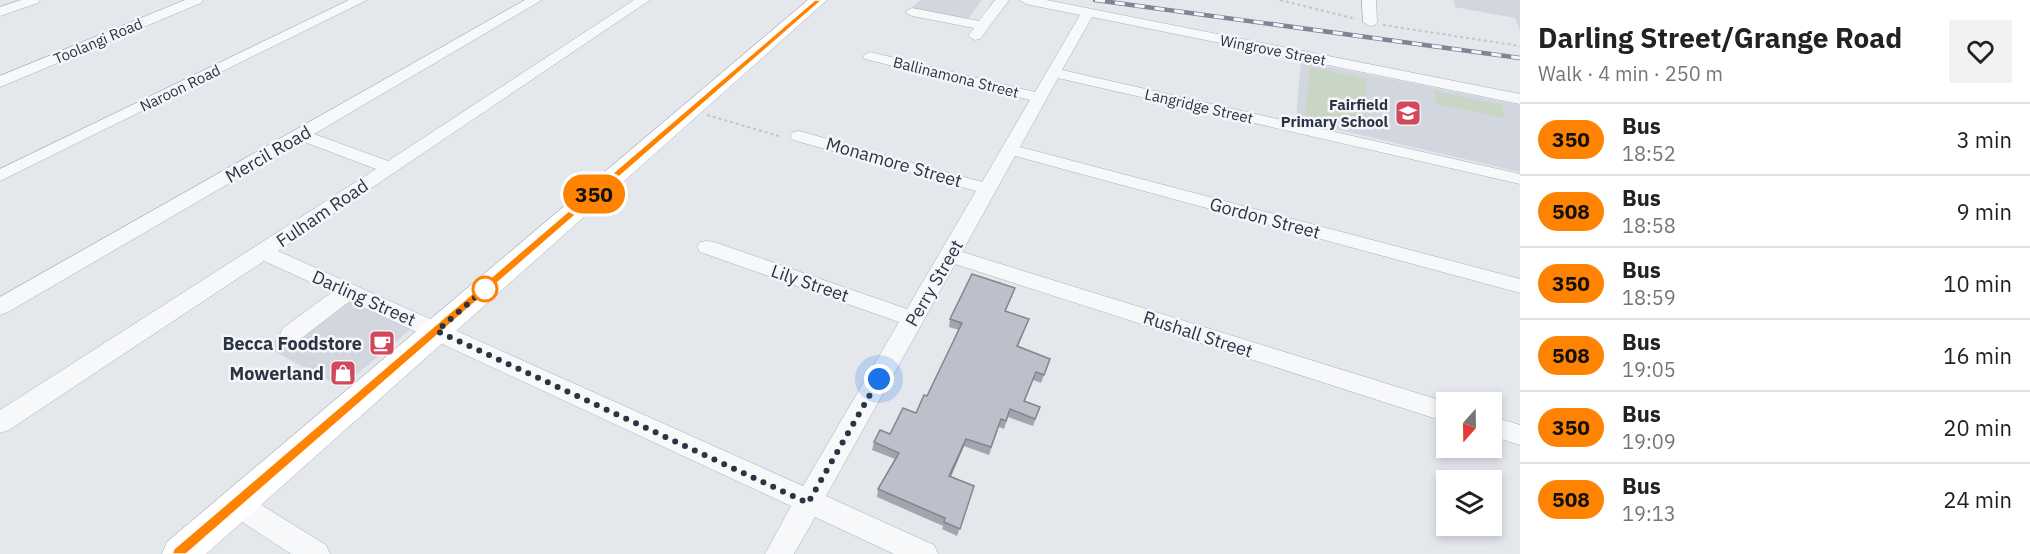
<!DOCTYPE html>
<meta charset="utf-8">
<style>
:root{--surface:#fff;--page:#f2f2f2;--text:#222;--muted:#767676;--line:#e0e0e0}
body{margin:0;font-family:"IBM Plex Sans",sans-serif;background:var(--page);color:var(--text);height:100vh;display:flex;flex-direction:column;font-size:22px;white-space:nowrap}
*{box-sizing:border-box;margin:0}
p{font-size:20px;color:var(--muted)}
.icon{flex:none;width:33px;height:33px;fill:none;stroke:currentColor;stroke-width:2;stroke-linecap:round;stroke-linejoin:round}
.map{position:relative;flex:1;overflow:hidden}
.panel{display:flex;flex-direction:column;background:var(--surface);width:510px}
.panel>*{flex:none}
.badge{padding:0 12px;border-radius:20px;font-size:21px;line-height:39px}
.needle{width:39px;rotate:200deg}
.buttons{position:absolute;left:1436px;top:392px;display:grid;gap:12px}
.buttons a{display:grid;place-items:center;width:66px;height:66px;border-radius:0px;background:var(--surface);box-shadow:0 3px 9px #0003;font-size:30px}
.you{position:absolute;width:30px;height:30px;margin:-15px;border:4px solid #fff;border-radius:50%;background:#1a73e8;box-shadow:0 0 0 9px #1a73e833}
.map>.badge{position:absolute;translate:-50% -50%;box-shadow:0 0 0 3px #fff}
.round{display:grid;place-items:center;flex:none;width:63px;height:63px;border-radius:0px;background:var(--page)}
.head{display:flex;align-items:center;justify-content:space-between;height:102px;padding:0 18px}
h1{font-size:28px;font-weight:700;line-height:45px}
ul{padding:0;list-style:none}
li{display:flex;align-items:center;gap:18px;height:72px;padding:0 18px;border-top:2px solid var(--line)}
li div{flex:1}
li b{display:block;font-size:22px}
li em{font-style:normal}
li .badge{min-width:66px;font-weight:700;text-align:center}
main{display:flex;flex:1;min-height:0}
.map>svg:first-child{display:block}
.built{fill:#d2d6de}
.green{fill:#c9d6c5}
.lines{fill:none;stroke-linecap:round;stroke-linejoin:round}
.minor-casing{stroke:#a9aeb7;stroke-width:1}
.major-casing{stroke:#a3abb8;stroke-width:1}
.path{stroke:#c2c5cb;stroke-width:2;stroke-dasharray:3 3;stroke-linecap:butt}
.minor{fill:#f7f8fa;fill-rule:evenodd}
.major{fill:#fff;fill-rule:evenodd}
.rail-casing{stroke:#7d8696;stroke-width:4.5}
.rail{stroke:#f4f6f9;stroke-width:3;stroke-dasharray:10;stroke-linecap:butt}
.wall{fill:#a1a5ae}
.shaded-wall{fill:#83868d}
.building{fill:#bbc0ca;stroke:#83868d;stroke-width:1.5}
.line{fill:#ff8200;stroke:#fff;stroke-width:1.5}
.walk{stroke:#2b3445;stroke-width:6;stroke-dasharray:0 10.8}
.stop-dot{fill:#fff;stroke:#ff8200;stroke-width:3}
.labels{text-anchor:middle;dominant-baseline:central;stroke-width:5;stroke-linejoin:round;paint-order:stroke}
.far-street-label{font-size:15px;fill:#2b3445;stroke:#f4f6f9}
.far-poi-label{font-size:15px;font-weight:bold;fill:#2b3445;stroke:#f4f6f9;text-anchor:end}
.street-label{font-size:18px;fill:#2b3445;stroke:#f4f6f9}
.poi-label{font-size:18px;font-weight:bold;fill:#2b3445;stroke:#f4f6f9;text-anchor:end}
</style>
<main>
<div class="map">
<svg width="1520" height="554" viewBox="0 0 1520 554">
<rect width="100%" height="100%" fill="#e4e7ec"/>
<path class="built" d="M920 0H982L966 22 909 11Z
M1454 0H1520V31L1515 18 1455 7Z
M1301 61 1520 105V172L1296 120Z
M337 294 411 329 341 387 266 347Z"/>
<path class="green" d="M1310 67 1366 79V129L1305 115Z
M1435 91 1502 105 1505 118 1436 104Z"/>
<g class="lines">
<defs>
<path id="minor" d="M21 0H40L38 3 0 16V7Z
M185 0H203L201 3 0 87V76Z
M349 0H367L0 181V169Z
M525 0H542L314 134 388 161 634 0H650L278 251 803 486 899 322 700 252 697 247 700 242 707 241 714 242 907 309 976 191 793 140 790 136 793 132 799 131 982 182 1030 100 865 59 863 56 870 52 1035 92 1080 15 1026 4 1019 0H1046L1520 94V104L1092 17 1062 70 1520 174V184L1058 78 1020 147 1520 279V293L1015 156 962 252 1446 402V422L955 264 826 496 934 545 938 554H894L815 517 794 554H765L791 506 350 301 299 340 291 342 283 340 280 334 283 328 332 292 264 261 9 430 0 433V410L376 169 302 141 8 312 0 315V297Z
M995 0H1009L980 39 975 40 968 36 974 28 912 16 905 12 912 8 979 21Z
M1362 0H1376L1377 22 1375 25 1370 26 1363 22Z
M1491 416 1520 425V445L1491 436Z
M237 492 247 496 326 545 330 554H291L227 512 223 504 227 496Z"/>
<path id="major" d="M808 0H827L206 554H162L167 542Z"/>
</defs>
<use href="#minor" class="minor-casing"/>
<use href="#major" class="major-casing"/>
<path class="path" d="M1280 0 1356 19
M1383 25 1520 46
M707 115 782 137"/>
<use href="#minor" class="minor"/>
<use href="#major" class="major"/>
<defs>
<path id="rail" d="M1095 0 1520 58"/>
</defs>
<use href="#rail" class="rail-casing"/>
<use href="#rail" class="rail"/>
</g>
<path class="wall" d="M1015 288 1006 311 1029 319 1018 347 1050 359 1041 383 1033 380 1025 401 1040 407 1033 426 1008 417 1004 429 999 427 989 455 964 446 951 477 974 486 957 536 942 529 943 526 877 497 878 489 895 459 872 450 874 442 890 434 916 413 927 396 959 330 949 327 950 319Z"/>
<path class="shaded-wall" d="M966 439 964 446 947 484 949 476Z"/>
<path class="building" d="M972 274 1015 288 1005 311 1029 319 1017 346 1050 359 1044 375 1036 372 1024 401 1040 407 1035 419 1010 409 1006 421 1001 419 991 447 966 439 949 476 974 486 960 529 944 522 945 518 878 489 899 453 874 442 880 430 890 434 903 408 916 413 924 395 927 396 962 323 950 319Z"/>
<path class="line" d="M815 0H822L186 554H172L174 549Z"/>
<g class="lines">
<path class="walk" d="M485 289 488 286 437 331 808 503 879 379"/>
</g>
<defs>
<symbol id="school-square" viewBox="-11 -11 22 22"><rect x="-9" y="-9" width="18" height="18" rx="4" fill="#d1495b" stroke="#f4f6f9"/><path d="M0-5L7-2L0 1L-7-2ZM-4 1L0 2.5L4 1V4Q0 6-4 4Z" fill="#fff"/></symbol>
<symbol id="cafe-square" viewBox="-11 -11 22 22"><rect x="-9" y="-9" width="18" height="18" rx="4" fill="#d1495b" stroke="#f4f6f9"/><path d="M-5.5-4.5H6V0H3Q3 3.5 0 3.5H-2.5Q-5.5 3.5-5.5 0ZM3-3.2v2h1.7v-2ZM-6 4.5H4V6H-6Z" fill="#fff"/></symbol>
<symbol id="shop-square" viewBox="-11 -11 22 22"><rect x="-9" y="-9" width="18" height="18" rx="4" fill="#d1495b" stroke="#f4f6f9"/><path d="M-5-2.5h2.3a2.7 3.5 0 0 1 5.4 0H5L5.5 6h-11ZM-1.5-2.5h3a1.5 2.3 0 0 0-3 0Z" fill="#fff"/></symbol>
</defs>
<g fill-rule="evenodd">
<use href="#school-square" x="1393" y="98" width="30" height="30"/>
<use href="#cafe-square" x="367" y="328" width="30" height="30"/>
<use href="#shop-square" x="328" y="358" width="30" height="30"/>
</g>
<circle class="stop-dot" cx="485" cy="289" r="12"/>
<g class="labels">
<g class="far-street-label">
<text transform="translate(98 41) rotate(-23)">Toolangi Road</text>
<text transform="translate(1273 50) rotate(11)">Wingrove Street</text>
<text transform="translate(956 77) rotate(14)">Ballinamona Street</text>
<text transform="translate(180 88) rotate(-26)">Naroon Road</text>
<text transform="translate(1199 106) rotate(13)">Langridge Street</text>
</g>
<g class="far-poi-label">
<text x="1388" y="104">Fairfield<tspan x="1388" dy="17">Primary School</tspan></text>
</g>
<g class="street-label">
<text transform="translate(268 154) rotate(-30)">Mercil Road</text>
<text transform="translate(894 162) rotate(16)">Monamore Street</text>
<text transform="translate(322 213) rotate(-34)">Fulham Road</text>
<text transform="translate(1265 218) rotate(15)">Gordon Street</text>
<text transform="translate(810 283) rotate(19)">Lily Street</text>
<text transform="translate(934 283) rotate(-60)">Perry Street</text>
<text transform="translate(364 298) rotate(24)">Darling Street</text>
<text transform="translate(1198 334) rotate(18)">Rushall Street</text>
</g>
<g class="poi-label">
<text x="362" y="343">Becca Foodstore</text>
<text x="324" y="373">Mowerland</text>
</g>
</g>
</svg>
<div class="buttons">
<a><svg class="needle" viewBox="-14 -14 28 28"><path d="M0-13l5 13h-10z" fill="#e53935"/><path d="M0 13l5-13h-10z" fill="#767676"/></svg></a>
<a><svg class="icon" aria-label="layers" viewBox="0 0 24 24"><path d="M12 4l9 5-9 5-9-5zM3 14l9 5 9-5"/></svg></a>
</div>
<div class="you" style="left:879px;top:379px"></div>
<b class="badge" style="left:594px;top:194px;background:#ff8200;color:#111">350</b>
</div>
<section class="panel">
<div class="head"><div><h1>Darling Street/Grange Road</h1><p>Walk · 4 min · 250 m</p></div><a class="round"><svg class="icon" aria-label="heart" viewBox="0 0 24 24"><path d="M12 20l-8-8c-3-5 5-10 8-4 3-6 11-1 8 4z"/></svg></a></div>
<ul>
<li><span class="badge" style="background:#ff8200;color:#111">350</span><div><b>Bus</b><p>18:52</p></div><em>3 min</em></li>
<li><span class="badge" style="background:#ff8200;color:#111">508</span><div><b>Bus</b><p>18:58</p></div><em>9 min</em></li>
<li><span class="badge" style="background:#ff8200;color:#111">350</span><div><b>Bus</b><p>18:59</p></div><em>10 min</em></li>
<li><span class="badge" style="background:#ff8200;color:#111">508</span><div><b>Bus</b><p>19:05</p></div><em>16 min</em></li>
<li><span class="badge" style="background:#ff8200;color:#111">350</span><div><b>Bus</b><p>19:09</p></div><em>20 min</em></li>
<li><span class="badge" style="background:#ff8200;color:#111">508</span><div><b>Bus</b><p>19:13</p></div><em>24 min</em></li>
</ul>
</section>
</main>
